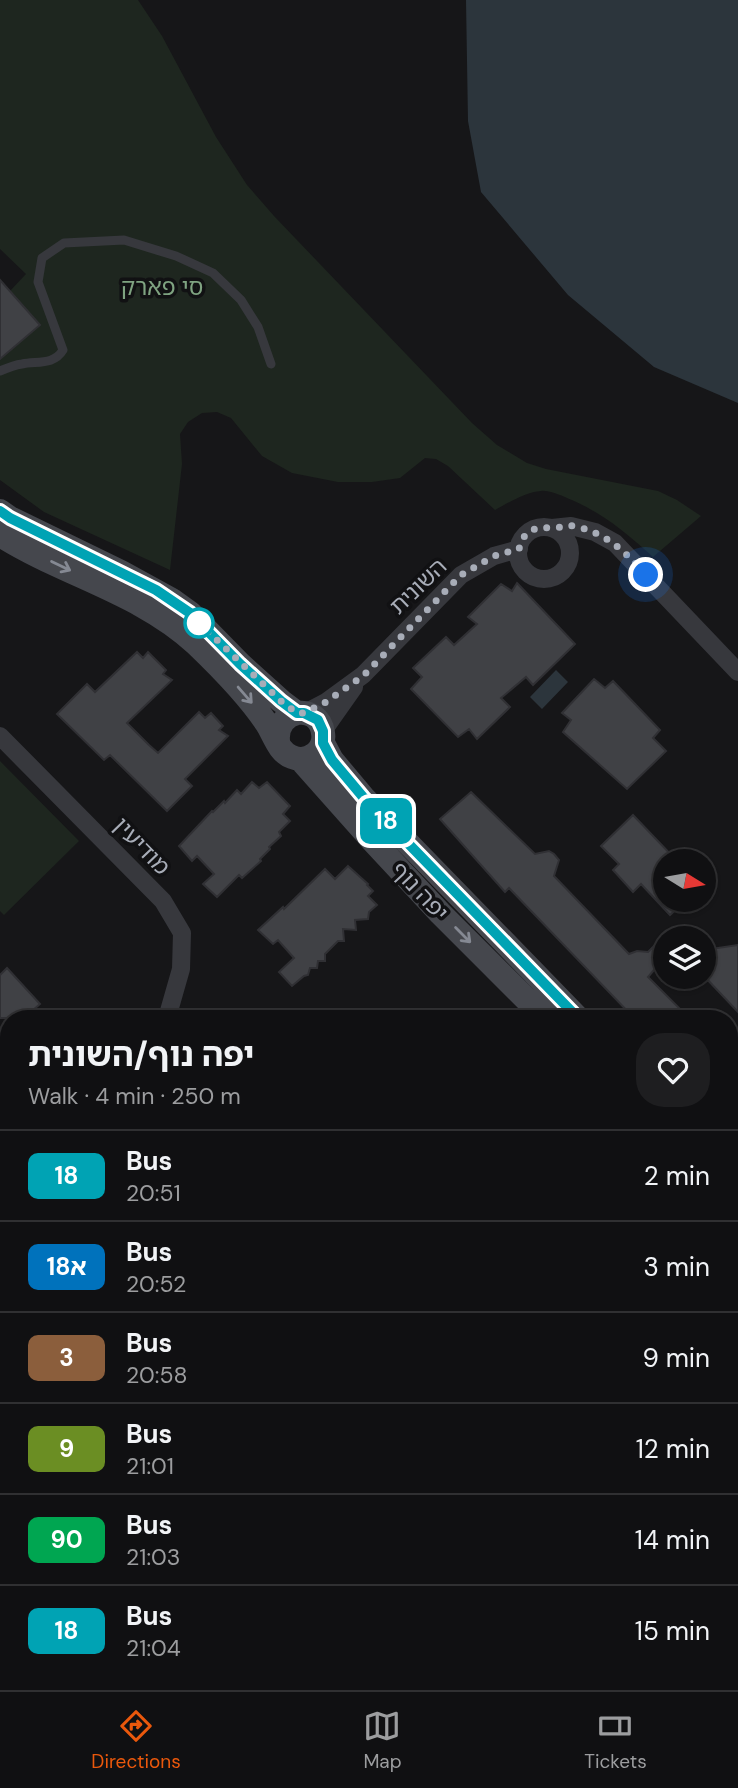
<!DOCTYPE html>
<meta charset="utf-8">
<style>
:root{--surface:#101012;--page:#1e1e20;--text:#f1f3f6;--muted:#9c9d9f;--line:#303032;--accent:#ea580c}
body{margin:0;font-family:"DM Sans","Noto Sans Hebrew",sans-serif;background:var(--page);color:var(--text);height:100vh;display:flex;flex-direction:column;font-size:26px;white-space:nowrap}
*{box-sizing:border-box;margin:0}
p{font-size:23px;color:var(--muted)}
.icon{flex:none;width:38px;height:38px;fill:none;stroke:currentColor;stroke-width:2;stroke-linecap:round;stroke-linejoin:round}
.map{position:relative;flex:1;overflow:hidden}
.drawer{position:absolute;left:0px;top:1010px;width:738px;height:681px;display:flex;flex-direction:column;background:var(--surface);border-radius:28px 28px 0 0;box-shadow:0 2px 5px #0004,0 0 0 2px var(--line)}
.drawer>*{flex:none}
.badge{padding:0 14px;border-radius:10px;font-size:24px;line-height:46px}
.needle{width:46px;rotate:101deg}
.controls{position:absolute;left:653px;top:849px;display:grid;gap:14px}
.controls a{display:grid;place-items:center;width:63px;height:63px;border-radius:50%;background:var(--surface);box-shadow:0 2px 5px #0004,0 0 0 2px var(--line);font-size:35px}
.you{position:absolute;width:35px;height:35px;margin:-18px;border:5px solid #fff;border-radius:50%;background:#1a73e8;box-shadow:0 0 0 10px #1a73e833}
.map>.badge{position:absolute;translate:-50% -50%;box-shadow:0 0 0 4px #fff}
.round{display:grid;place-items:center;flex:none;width:74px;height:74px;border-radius:28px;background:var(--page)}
.summary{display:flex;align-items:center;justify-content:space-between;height:119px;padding:0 28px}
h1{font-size:33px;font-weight:700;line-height:52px}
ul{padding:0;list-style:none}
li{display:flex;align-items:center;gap:21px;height:91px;padding:0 28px;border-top:2px solid var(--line)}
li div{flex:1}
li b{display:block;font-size:26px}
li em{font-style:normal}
li .badge{min-width:77px;font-weight:700;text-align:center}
.menu{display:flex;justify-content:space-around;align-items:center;height:98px;border-top:2px solid var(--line);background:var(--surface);font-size:19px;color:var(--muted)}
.menu a{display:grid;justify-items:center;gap:4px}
.menu .active{color:var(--accent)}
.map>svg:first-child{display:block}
.green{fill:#1e261f}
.water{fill:#2c353c}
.building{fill:#404145;stroke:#303034;stroke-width:2}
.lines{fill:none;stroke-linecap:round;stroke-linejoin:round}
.service{stroke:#37383d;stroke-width:9}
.minor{stroke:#37383d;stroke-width:18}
.tertiary{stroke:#37383d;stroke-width:23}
.secondary{stroke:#45474d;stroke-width:24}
.oneway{stroke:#858993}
.line-casing{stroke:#fff;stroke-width:16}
.line{stroke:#00a3b4;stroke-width:10}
.walk{stroke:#a8adb8;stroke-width:7;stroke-dasharray:0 12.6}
.stop-dot{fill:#fff;stroke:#00a3b4;stroke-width:3.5}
.labels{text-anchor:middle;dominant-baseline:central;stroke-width:7;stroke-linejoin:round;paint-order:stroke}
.park-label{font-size:23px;fill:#7fa381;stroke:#111113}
.street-label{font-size:23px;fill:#a8adb8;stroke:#111113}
</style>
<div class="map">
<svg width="738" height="1690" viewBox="0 0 738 1690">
<rect width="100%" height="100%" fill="#161618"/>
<path class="green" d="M0 0H138L162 36 216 137 247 185 274 216 472 423 497 445 527 463 546 469 658 491 677 500 701 516 653 557C624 531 603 513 567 498 560 495 548 490 541 491 526 492 508 503 495 510L448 466 436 459 425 458 400 478 372 482H338L292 473 262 456 231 418 217 412 202 413 188 422 180 434 182 464 170 570 44 512 0 480V358L36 326 35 319 10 291 26 274 0 249Z
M0 761 79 841 4 915 0 911Z"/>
<path class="water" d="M466 0H738V403L654 367 568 295 481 192 468 121Z
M556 670 568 682 542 709 530 697Z"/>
<path class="building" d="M0 280 40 325 0 359Z
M517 583 575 644 533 685 526 677 501 698 510 707 477 739 469 729 458 737 411 689 422 677 413 668 446 637 454 645 477 624 468 617 501 584 512 591Z
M137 652 143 658 148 652 166 670 163 674 172 680 127 723 149 745 158 753 199 712 205 718 211 713 223 726 219 730 228 736 185 779 192 786 167 811 110 755 104 760 57 714 87 684 95 692Z
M594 679 605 688 613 681 660 730 653 738 666 751 627 789 563 732 571 720 562 713Z
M252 782 259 788 267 782 290 806 283 814 290 821 279 832 281 836 269 847 270 849 260 859 261 861 242 878 239 875 217 897 203 884 214 874 197 856 192 861 179 846 212 811 213 812 224 801 225 803 237 790 241 794Z
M471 792 535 854 549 851 554 854 559 860 554 876 629 954 637 951 648 952 659 941 654 970 648 977 689 1018H634L509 888 505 892 440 819Z
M633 815 677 861H665V900H686L670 915 641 884 633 892 613 870 619 864 601 846Z
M348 866 368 884 367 885 373 891 368 896 377 905 369 912 368 919 355 920 356 930 343 929 344 941H338L325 954V961H318L317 968H310L308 975 304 976 292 986 279 972 294 958 278 940 273 944 258 930 283 907 284 909 325 869 335 879Z
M738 945V1012L704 976V950Z
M7 968 40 1004 24 1018H0V975Z"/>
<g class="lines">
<path class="service" d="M0 371C7 368 15 365 22 364 38 361 54 365 63 350L38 282 42 258 64 243 124 240 176 256 213 273 241 300 258 327 271 364"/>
<path class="minor" d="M518 553a26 26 0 1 1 52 0a26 26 0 1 1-52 0Z
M552 528 571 526 595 532 615 543 738 672
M305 713 326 702 363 675 461 575 494 556 519 549
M323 731 354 687
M0 736 163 901 182 933 181 969 167 1018
M730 1060 738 1052
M730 1481 738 1480
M0 1538 9 1513
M701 1682 702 1690
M282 1690 290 1682"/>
<path class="tertiary" d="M0 1663 9 1672
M19 1682 27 1690
M0 1688 1 1690"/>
<path class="secondary" d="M0 511 10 518 121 572 172 600 190 613 240 664 281 701 297 713
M0 535C63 575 140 592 196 644 221 668 248 695 267 724 274 735 279 753 292 757 308 764 326 750 323 733 319 702 275 708 278 741
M323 743 332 760 363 797 578 1018
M300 759 372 840 440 913 545 1018
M730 1174 738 1183
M730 1208 738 1217"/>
</g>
<defs><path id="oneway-shaft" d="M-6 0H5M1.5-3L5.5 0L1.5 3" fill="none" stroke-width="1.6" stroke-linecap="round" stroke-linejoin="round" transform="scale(1.75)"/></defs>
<g class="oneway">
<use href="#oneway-shaft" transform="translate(61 566) rotate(26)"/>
<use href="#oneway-shaft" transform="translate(245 695) rotate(49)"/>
<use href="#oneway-shaft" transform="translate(463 935) rotate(45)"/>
</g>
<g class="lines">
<defs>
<path id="line" d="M0 511 10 518 156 590 190 613 240 664 281 701 297 713H304L318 720 323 731V743L332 760 363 797 578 1018"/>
</defs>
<use href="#line" class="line-casing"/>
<use href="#line" class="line"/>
<path class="walk" d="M199 623 281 701 297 713H304L326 702 363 676 461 575 494 556 519 549C524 530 533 527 551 528 559 528 566 525 574 526 607 533 624 551 646 575"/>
</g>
<circle class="stop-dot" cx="199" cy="623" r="14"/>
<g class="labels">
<g class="park-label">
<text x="162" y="287">סי פארק</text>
</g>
<g class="street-label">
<text transform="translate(418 586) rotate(-44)">השונית</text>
<text transform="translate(142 846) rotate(46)">מודיעין</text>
<text transform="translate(420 891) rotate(47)">יפה נוף</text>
</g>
</g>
</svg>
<div class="controls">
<a><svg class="needle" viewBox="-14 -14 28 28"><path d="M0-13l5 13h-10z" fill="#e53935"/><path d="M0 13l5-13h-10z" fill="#9c9d9f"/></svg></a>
<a><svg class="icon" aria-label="layers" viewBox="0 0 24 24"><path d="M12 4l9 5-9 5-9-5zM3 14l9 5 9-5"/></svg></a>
</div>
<div class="you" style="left:646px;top:575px"></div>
<b class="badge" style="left:386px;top:821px;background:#00a3b4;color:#fff">18</b>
<section class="drawer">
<div class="summary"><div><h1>יפה נוף/השונית</h1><p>Walk · 4 min · 250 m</p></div><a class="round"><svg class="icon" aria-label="heart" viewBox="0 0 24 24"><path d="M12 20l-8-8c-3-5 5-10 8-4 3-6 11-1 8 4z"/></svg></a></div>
<ul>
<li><span class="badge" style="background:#00a3b4;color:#fff">18</span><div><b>Bus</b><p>20:51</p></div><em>2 min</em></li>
<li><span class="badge" style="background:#0072bc;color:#fff">18א</span><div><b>Bus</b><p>20:52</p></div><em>3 min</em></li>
<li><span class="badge" style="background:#8b5e3c;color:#fff">3</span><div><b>Bus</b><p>20:58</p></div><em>9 min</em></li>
<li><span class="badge" style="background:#6b8e23;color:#fff">9</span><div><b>Bus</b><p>21:01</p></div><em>12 min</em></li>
<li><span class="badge" style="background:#00a651;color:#fff">90</span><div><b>Bus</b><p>21:03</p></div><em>14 min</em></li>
<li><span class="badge" style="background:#00a3b4;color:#fff">18</span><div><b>Bus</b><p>21:04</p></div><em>15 min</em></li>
</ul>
</section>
</div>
<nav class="menu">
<a class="active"><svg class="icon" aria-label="directions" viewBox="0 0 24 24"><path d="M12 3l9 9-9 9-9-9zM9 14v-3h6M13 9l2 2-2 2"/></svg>Directions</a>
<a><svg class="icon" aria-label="map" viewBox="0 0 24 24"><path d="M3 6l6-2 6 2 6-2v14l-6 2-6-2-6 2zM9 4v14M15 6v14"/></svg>Map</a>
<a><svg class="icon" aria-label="tickets" viewBox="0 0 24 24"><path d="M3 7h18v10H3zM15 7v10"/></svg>Tickets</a>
</nav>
